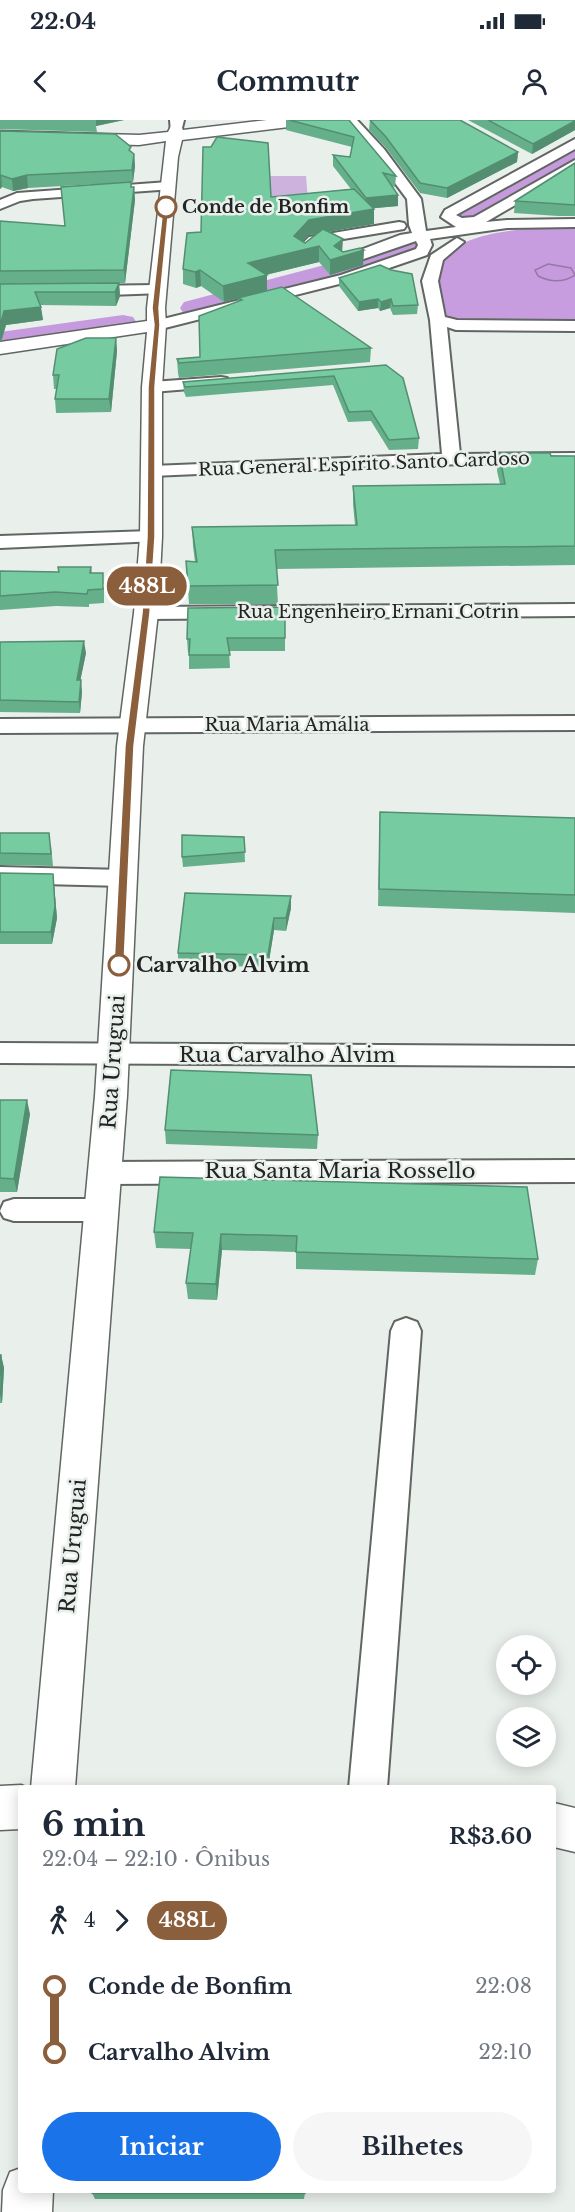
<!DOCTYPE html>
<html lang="pt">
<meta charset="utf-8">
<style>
:root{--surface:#fff;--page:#f6f6f7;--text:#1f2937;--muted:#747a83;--accent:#1a73e8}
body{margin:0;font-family:"Libre Baskerville",serif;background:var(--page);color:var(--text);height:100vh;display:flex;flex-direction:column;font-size:22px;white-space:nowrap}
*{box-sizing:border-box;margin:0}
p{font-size:20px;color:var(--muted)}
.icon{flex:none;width:33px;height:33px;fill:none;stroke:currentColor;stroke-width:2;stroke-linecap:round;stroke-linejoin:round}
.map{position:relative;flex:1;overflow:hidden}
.sheet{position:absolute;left:18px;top:1665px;width:538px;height:408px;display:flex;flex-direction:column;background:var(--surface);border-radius:6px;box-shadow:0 3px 15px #0003}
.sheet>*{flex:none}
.badge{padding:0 12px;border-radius:20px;font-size:21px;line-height:39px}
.controls{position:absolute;left:496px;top:1515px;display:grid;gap:12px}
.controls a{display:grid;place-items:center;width:60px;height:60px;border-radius:50%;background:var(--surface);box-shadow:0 3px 15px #0003;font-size:30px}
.map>.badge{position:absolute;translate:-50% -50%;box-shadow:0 0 0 3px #fff}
.legs{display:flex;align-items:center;gap:9px;height:66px;padding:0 24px;font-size:20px}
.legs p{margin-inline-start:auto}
.overview{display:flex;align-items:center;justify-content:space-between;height:102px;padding:0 24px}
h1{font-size:33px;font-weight:700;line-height:45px}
.primary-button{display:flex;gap:12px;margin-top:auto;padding:12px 24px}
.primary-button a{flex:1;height:69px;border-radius:36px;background:var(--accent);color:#fff;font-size:24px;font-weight:700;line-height:69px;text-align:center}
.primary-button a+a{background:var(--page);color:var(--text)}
ul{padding:0 24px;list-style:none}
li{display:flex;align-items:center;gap:21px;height:66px;font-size:22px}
li i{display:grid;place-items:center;width:9px;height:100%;margin:0 8px;background:currentColor}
li i::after{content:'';width:15px;height:15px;margin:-8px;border:4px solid;border-radius:50%;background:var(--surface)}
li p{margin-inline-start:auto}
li:first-child i{background:linear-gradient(#0000 50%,currentColor 0)}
li:last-child i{background:linear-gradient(currentColor 50%,#0000 0)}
.status{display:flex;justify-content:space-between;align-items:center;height:42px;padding:0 30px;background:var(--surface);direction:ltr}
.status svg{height:16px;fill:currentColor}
header{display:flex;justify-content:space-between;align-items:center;height:78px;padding:0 24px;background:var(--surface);font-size:27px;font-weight:700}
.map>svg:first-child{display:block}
.green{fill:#ceb2de}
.forest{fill:#c89ddf}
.water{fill:#c69bdd;stroke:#9578a5;stroke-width:1.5}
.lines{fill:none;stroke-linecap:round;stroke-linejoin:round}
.river{fill:#c69bdd;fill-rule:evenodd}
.minor-casing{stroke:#616663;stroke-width:4}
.major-casing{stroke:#616663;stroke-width:3}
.minor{fill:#fff;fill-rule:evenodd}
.major{fill:#fff;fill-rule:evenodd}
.wall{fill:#65af8a;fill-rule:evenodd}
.shaded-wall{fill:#538e71}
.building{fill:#76cba1;stroke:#538e71;stroke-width:1.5}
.line-1{fill:#8b5e3c;stroke:#fff;stroke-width:1.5}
.stop-1-dot{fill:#fff;stroke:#8b5e3c;stroke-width:3}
.labels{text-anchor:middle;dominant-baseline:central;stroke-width:5;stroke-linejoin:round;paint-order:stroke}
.far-stop-label{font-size:18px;font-weight:bold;fill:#222523;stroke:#e9efeb;text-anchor:start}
.far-street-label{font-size:18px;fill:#222523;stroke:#e9efeb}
.stop-label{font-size:21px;font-weight:bold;fill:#222523;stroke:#e9efeb;text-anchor:start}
.street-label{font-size:21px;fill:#222523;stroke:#e9efeb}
</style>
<div class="status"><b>22:04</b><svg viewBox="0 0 49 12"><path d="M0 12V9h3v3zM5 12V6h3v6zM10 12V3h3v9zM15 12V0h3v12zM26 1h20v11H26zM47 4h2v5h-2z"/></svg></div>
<header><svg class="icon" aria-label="back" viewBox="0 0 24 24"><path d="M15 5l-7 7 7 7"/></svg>Commutr<svg class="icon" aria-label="person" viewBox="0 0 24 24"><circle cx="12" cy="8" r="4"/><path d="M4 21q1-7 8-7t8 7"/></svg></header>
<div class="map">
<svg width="575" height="2092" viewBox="0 0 575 2092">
<rect width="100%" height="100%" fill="#e9efeb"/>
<path class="green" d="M269 56H306L308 80H270Z"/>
<path class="forest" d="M550 107H575V199H492C479 207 457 202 444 196 442 184 435 167 436 154 441 113 520 109 550 107Z"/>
<path class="water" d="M548 144 571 148 575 155C563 163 550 162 538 156L535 150Z"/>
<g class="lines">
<path class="river" d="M575 27V44L471 104 462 107 453 104 449 99 453 94 567 29Z
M409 118 418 120 422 126 418 132 369 150 194 196 184 194 180 188 184 182 351 138Z
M123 195 133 197 137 203 133 209 0 230V212Z"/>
<defs>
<path id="minor" d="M170 0H184L181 12H171Z
M343 0H357L384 29 421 79 426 111 456 107 441 97 445 90 575 19V29L456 95 462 98 474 97 575 40V50L486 102 507 100 575 99V107L507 108 430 119 432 125 427 135 351 161 157 210 151 208 149 205 151 202 341 155 416 129 418 125 416 121 349 144 344 146 336 141 339 138 400 115 412 113 409 105 407 79 374 35Z
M168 62 173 63 175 66 173 69 33 79 20 81 0 89V80L17 73Z
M399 102 404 103 406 106 404 109 319 123 309 133 304 135 296 130 309 117Z
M457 118 464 122 443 140 438 161 445 197 457 200 575 201V211L456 210 447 207 460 334 575 333V343L400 345 152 356 146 355 143 351 146 347 152 346 442 334 430 200 422 161 431 135Z
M157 165 163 167 165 170 163 173 82 176 74 171 82 166Z
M221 257 227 258 229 262 227 266 152 272 146 271 143 267 146 263 152 262Z
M151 411 158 413 161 417 158 421 0 428V416Z
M575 484V496L146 499 139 497 136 493 139 489 146 487Z
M575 596V610L0 613V599Z
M0 747 124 750 133 752 136 758 133 764 124 766 0 763Z
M0 923 575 926V946L0 943Z
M575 1040V1062L105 1064 95 1061 91 1053 95 1045 105 1042Z
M14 1079H102L112 1082 117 1090 112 1098 102 1101H14L4 1098 0 1091 4 1082Z
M406 1198 417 1202 421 1211 387 1668H349L391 1211 395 1202Z"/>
<path id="major" d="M267 0H313L305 5 182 20 178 37 165 188 166 205 162 267V417L158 493 143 626 127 976 75 1668H31L95 976 117 626 134 493 140 417 142 267 147 212 0 234V222L147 201V188L166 21 139 25 0 21V11L139 15 168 12 171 6H181L183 10Z
M21 1665 28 1668H21V1709L0 1710V1666Z
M554 1683 575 1688V1732L554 1727Z
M21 2048V2070H53L52 2092H2L3 2070 10 2052Z"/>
</defs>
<use href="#minor" class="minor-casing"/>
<use href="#major" class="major-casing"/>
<use href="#minor" class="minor"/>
<use href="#major" class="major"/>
</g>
<path class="wall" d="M0 0H124L96 6 97 12 0 9Z
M286 0H349L396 56 395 67 392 66 398 75V86L374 88V104L328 112 343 132 364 130 363 145 330 155 319 142 266 155H267V171L371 228 370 242 179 258 178 253 177 239 200 237 238 182V178L224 182 201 166 196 168 183 164V149L201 112 271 77 351 69 333 46V35L350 37 352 27 286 10ZM318 113 305 123 303 121 309 115Z
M370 0 518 32 517 42 447 78 420 73 386 28 369 10Z
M468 0H575V10L532 34Z
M0 11 132 32 134 34 135 46 133 62H131L132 67H134L135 80 125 163H119L120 176 116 186 40 185 43 200 6 205 2 219 0 221V164L94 163 0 164V101L65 106 97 64 28 68 13 71 2 67 0 69Z
M575 43V96H558L514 93 515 81Z
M339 158 418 185 417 194 393 195 390 188 380 191 378 188 358 191 339 166Z
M116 218 117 231 111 292 56 293 55 279 57 269H54L53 255Z
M386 245 419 318 418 329 389 330 371 301 348 302 333 265 186 277 184 272 183 262Z
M499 333 575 336V445L276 449 278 484H189L186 441 195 442 193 426 192 407 355 405 353 384V366L500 364 497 351Z
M58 447H91L92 453 104 467V483L89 484V487L56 486 0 490V451L58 452Z
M279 491H285V531H229L230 548 189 549V532L188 533 187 519Z
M0 522 86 533 80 560 82 572 80 593 0 592Z
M380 692 575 698V793L378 786Z
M0 713 51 725 53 746 0 745Z
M244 717 245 742 183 747 182 737Z
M0 753 53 754 57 798 52 824H0Z
M291 788 286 811 274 810 268 847 178 845V833Z
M0 980 30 994 17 1072H0Z
M165 1010 318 1015 317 1029 166 1024Z
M160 1057 538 1139 535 1155 296 1149V1132L222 1130 217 1180 188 1179 186 1163 191 1129 156 1128 154 1112Z
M0 1235H1L4 1248 2 1283H0Z
M92 2073H305L304 2079H95Z"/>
<path class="shaded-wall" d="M96 0H124L96 6Z
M575 1V10L532 34 533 24Z
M518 32 517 42 447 78V68Z
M134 34 135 46 133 62 132 50Z
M1 54 2 67 0 69V55Z
M27 55 28 68 13 71 12 59Z
M134 67 135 80 125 163 124 150Z
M398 75V86L366 89V78Z
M374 89V104L309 115 294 131V116L309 100Z
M343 119 342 134 364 130 363 145 330 155V140L334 126Z
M319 126V142L248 159V143Z
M200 150 201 166 196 168 195 152Z
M267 155V171L224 182 223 166Z
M119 163 120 176 116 186 115 172Z
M378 179V188L358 191 359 182Z
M391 179 390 188 380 191 381 182Z
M41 187 43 200 6 205 2 219 0 221V206L4 191Z
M116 218 117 231 111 292 109 279Z
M84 521 86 533 78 572 77 560Z
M81 560 82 572 80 593 79 582Z
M53 754 57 798 52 824 51 812Z
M291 776V788L286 811V798Z
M274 798V810L268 847V835Z
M27 980 30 994 17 1072 14 1059Z
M221 1114 222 1130 217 1180 216 1164Z
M1 1235 4 1248 2 1283 0 1274Z"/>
<path class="building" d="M289 0H349L396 56 383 53 398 75 366 78 333 35 350 37 354 17Z
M370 0H460L518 32 447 68 420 63 386 17Z
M488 0H575V1L533 24Z
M0 11 115 14 131 27 129 30 134 34 132 50 27 55 12 59 0 55Z
M217 17 268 23 271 77 354 69 374 89 309 100 294 116 305 123 323 109 343 119 334 126 343 132 360 128 364 130 330 140 319 126 248 143 267 155 223 166 200 150 195 152 183 149 187 113 201 112 203 27H211Z
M575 43V85L515 81Z
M131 62V67H134L124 150 0 151V101L65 106 61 67Z
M380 145 391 150 412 154 418 185 393 186 391 179 381 182 378 179 359 182 339 158Z
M119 163 115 172H35L41 187 4 191 0 206V164Z
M282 167 371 228 179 243 177 239 200 237 199 196 242 180 238 178Z
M86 218H116L109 279H55L59 255H53L57 229Z
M386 245 403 258 419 318 389 320 371 291 349 292 334 256 185 267 183 262Z
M499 333H550L551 336H575V426L275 430 278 465 188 466 186 441 197 442 192 407 357 405 353 366 505 364Z
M58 447H91L90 453H103V469L88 470 87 474 55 472 0 476V451L59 452Z
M279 487V491H285V518H227L230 535H189L190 519H187L188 488Z
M84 521 77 560H81L79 582 0 580V522Z
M380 692 575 698V775L379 769Z
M0 713H49L51 734 0 733Z
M182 715 244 717 245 732 182 737Z
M0 753 53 754 55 786 51 812H0Z
M185 773 291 776 286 798H274L268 835 178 833Z
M171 950 311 955 318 1015 165 1010Z
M0 980H27L14 1059 0 1058Z
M160 1057 527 1067 538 1139 296 1132 297 1116 221 1114 216 1164 186 1163 193 1113 154 1112Z
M0 1235H1L0 1256Z
M92 2070H304L305 2073H92Z"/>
<path class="line-1" d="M166 86 169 87 159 188 160 205 155 267V417L150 493 134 626 124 845 119 848 114 845 125 626 142 493 147 417 148 267 154 205 152 188 163 87Z"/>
<g class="stop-1-dot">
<circle cx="166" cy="87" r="10"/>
<circle cx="119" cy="845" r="10"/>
</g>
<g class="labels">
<g class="far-stop-label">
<text x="182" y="87">Conde de Bonfim</text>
</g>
<g class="far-street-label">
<text transform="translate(364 344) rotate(-2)">Rua General Espírito Santo Cardoso</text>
<text x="378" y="492">Rua Engenheiro Ernani Cotrin</text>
<text x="287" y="605">Rua Maria Amália</text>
</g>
<g class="stop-label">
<text x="136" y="845">Carvalho Alvim</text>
</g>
<g class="street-label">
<text x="287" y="935">Rua Carvalho Alvim</text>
<text transform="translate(113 942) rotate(-86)">Rua Uruguai</text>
<text x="340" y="1051">Rua Santa Maria Rossello</text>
<text transform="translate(73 1426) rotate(-85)">Rua Uruguai</text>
</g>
</g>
</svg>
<div class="controls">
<a><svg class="icon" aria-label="locate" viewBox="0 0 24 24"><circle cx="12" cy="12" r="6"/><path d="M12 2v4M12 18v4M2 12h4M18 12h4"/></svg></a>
<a><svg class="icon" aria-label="layers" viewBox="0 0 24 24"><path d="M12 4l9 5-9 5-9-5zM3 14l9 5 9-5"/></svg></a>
</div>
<b class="badge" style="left:147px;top:466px;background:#8b5e3c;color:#fff">488L</b>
<section class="sheet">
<div class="overview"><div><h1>6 min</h1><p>22:04 – 22:10 · Ônibus</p></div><b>R$3.60</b></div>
<div class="legs"><svg class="icon" aria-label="walk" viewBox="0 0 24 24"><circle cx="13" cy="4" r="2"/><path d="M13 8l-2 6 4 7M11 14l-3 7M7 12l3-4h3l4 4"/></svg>4<svg class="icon" aria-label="forward" viewBox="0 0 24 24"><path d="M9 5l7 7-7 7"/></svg><b class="badge" style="background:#8b5e3c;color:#fff">488L</b></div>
<ul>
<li><i style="color:#8b5e3c"></i><b>Conde de Bonfim</b><p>22:08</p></li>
<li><i style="color:#8b5e3c"></i><b>Carvalho Alvim</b><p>22:10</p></li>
</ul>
<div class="primary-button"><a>Iniciar</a><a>Bilhetes</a></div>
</section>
</div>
